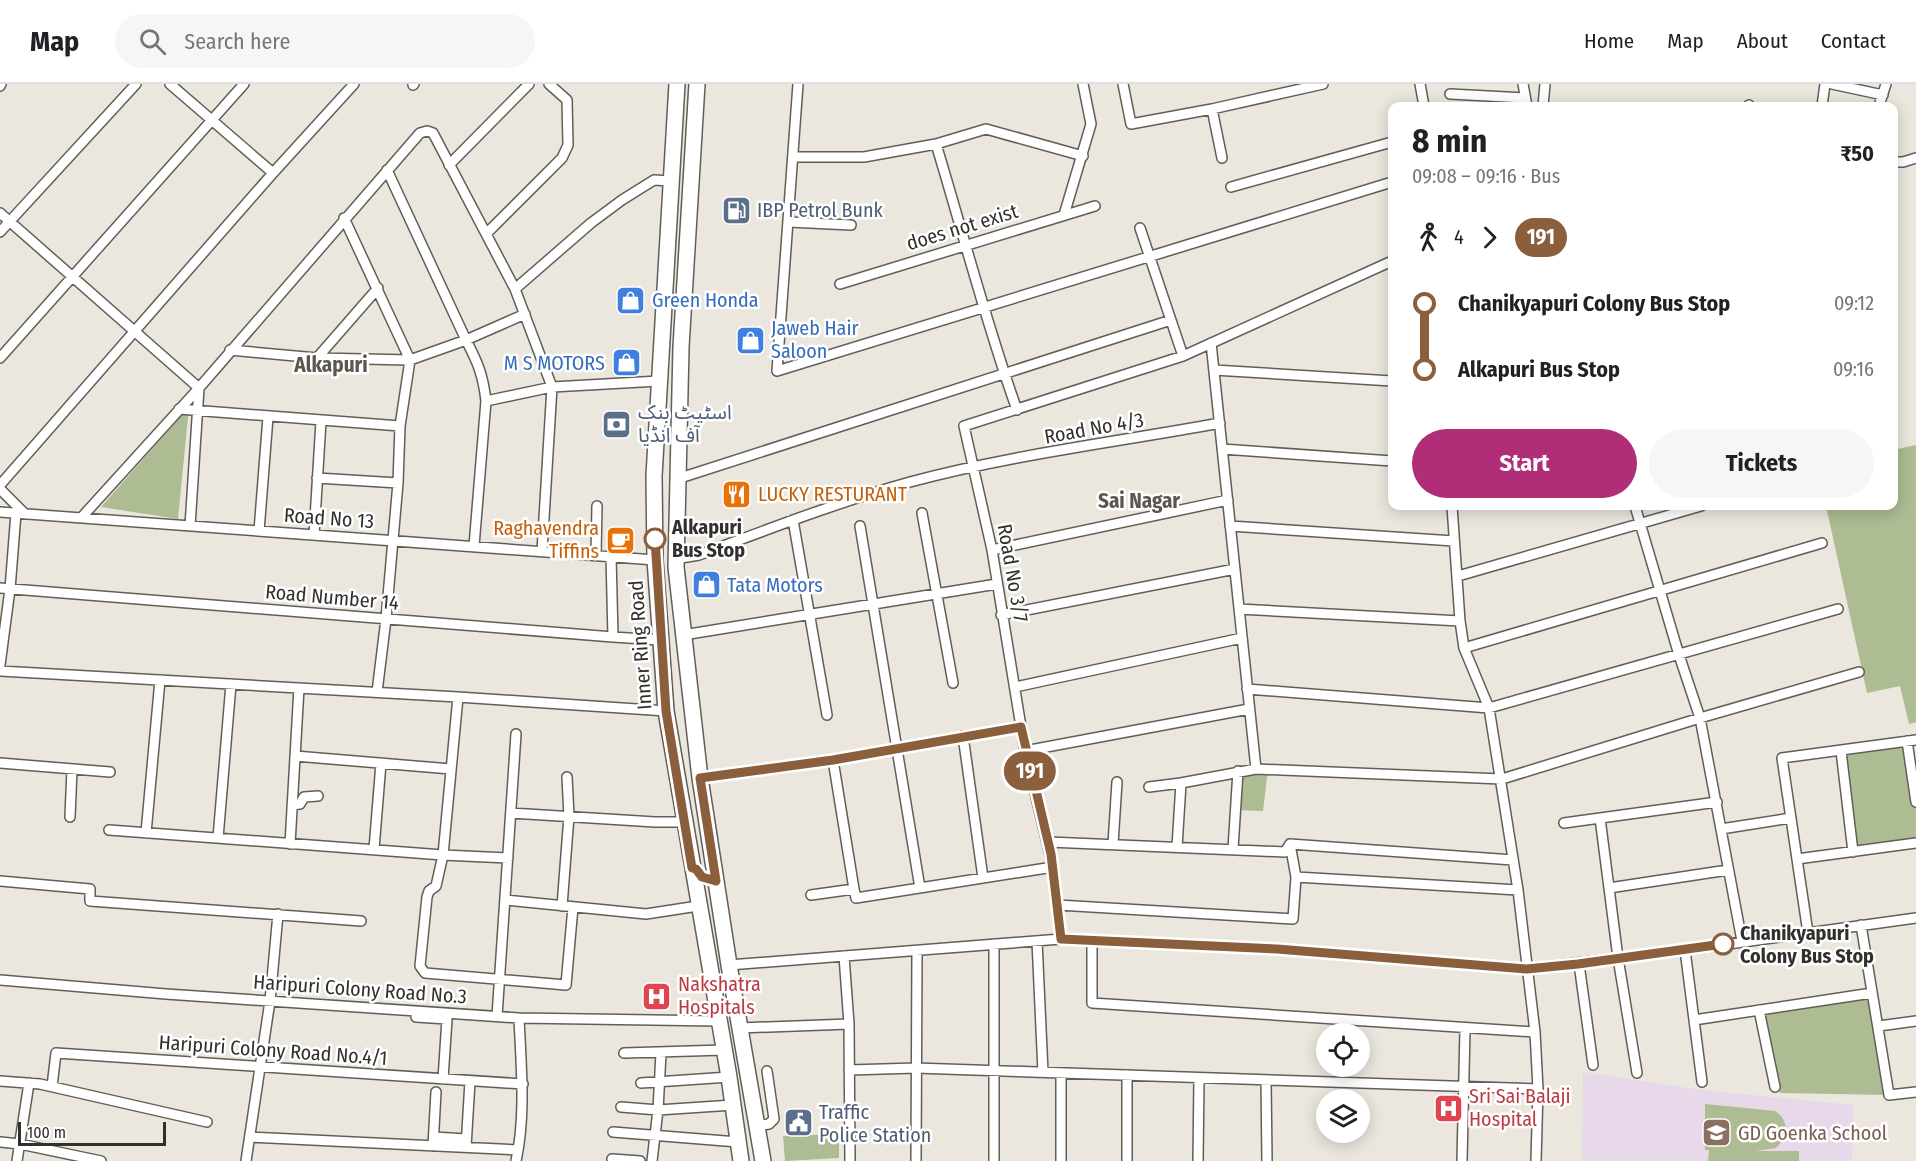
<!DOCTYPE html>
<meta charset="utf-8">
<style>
:root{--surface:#fff;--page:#f6f6f6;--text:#202124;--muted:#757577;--line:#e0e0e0;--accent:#b02d77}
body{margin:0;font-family:"Fira Sans Condensed","Noto Sans Arabic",sans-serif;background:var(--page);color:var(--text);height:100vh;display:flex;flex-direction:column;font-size:22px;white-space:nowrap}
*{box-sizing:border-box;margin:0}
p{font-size:20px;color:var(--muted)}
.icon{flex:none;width:33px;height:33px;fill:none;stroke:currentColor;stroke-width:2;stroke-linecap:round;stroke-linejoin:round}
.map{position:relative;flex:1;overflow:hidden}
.side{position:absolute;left:1388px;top:18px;width:510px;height:408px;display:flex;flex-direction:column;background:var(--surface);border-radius:12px;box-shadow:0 3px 15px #0003}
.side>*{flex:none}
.badge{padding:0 12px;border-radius:20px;font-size:21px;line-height:39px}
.tools{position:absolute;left:1316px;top:939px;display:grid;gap:12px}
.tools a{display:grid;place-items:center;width:54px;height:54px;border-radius:50%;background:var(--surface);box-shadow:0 3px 15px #0003;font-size:30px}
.scale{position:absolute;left:18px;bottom:15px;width:148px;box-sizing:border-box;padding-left:6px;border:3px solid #31302d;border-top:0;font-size:16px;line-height:21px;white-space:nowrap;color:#31302d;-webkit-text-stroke:4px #fff;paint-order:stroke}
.map>.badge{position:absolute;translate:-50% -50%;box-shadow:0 0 0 3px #fff}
.legs{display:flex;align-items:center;gap:9px;height:66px;padding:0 24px;font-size:20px}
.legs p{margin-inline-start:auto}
.overview{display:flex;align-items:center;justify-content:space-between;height:102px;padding:0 24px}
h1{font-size:33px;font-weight:700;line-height:45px}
.cta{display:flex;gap:12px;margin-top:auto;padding:12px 24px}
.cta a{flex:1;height:69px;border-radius:36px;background:var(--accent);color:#fff;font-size:24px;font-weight:700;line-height:69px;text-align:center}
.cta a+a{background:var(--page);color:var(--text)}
ul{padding:0 24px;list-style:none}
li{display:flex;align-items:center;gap:21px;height:66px;font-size:22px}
li i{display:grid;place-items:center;width:9px;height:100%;margin:0 8px;background:currentColor}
li i::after{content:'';width:15px;height:15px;margin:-8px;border:4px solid;border-radius:50%;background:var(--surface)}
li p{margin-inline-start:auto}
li:first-child i{background:linear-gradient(#0000 50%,currentColor 0)}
li:last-child i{background:linear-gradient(currentColor 50%,#0000 0)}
header{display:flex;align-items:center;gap:36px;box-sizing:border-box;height:84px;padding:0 30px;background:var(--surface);border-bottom:2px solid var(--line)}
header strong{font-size:28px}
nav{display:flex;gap:33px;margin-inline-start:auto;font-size:21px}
.search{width:420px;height:54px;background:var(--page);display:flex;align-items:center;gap:15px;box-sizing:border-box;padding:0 21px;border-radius:33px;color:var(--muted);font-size:22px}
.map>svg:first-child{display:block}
.education{fill:#e7d8ea}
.green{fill:#adbc93}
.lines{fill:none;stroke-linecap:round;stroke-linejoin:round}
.minor-casing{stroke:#625e57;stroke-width:12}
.trunk-casing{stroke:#625e57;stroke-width:18}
.minor{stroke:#fff;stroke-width:9}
.trunk{stroke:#fff;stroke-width:15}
.line-1-casing{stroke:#fff;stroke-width:14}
.line-1{stroke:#8b5e3c;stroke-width:9}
.stop-1-dot{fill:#fff;stroke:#8b5e3c;stroke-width:3}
.labels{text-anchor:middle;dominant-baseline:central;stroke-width:5;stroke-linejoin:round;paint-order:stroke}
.service-label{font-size:20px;fill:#4e5e75;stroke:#fff;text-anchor:start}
.street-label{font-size:20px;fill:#31302d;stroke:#fff}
.shop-label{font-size:20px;fill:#366cbe;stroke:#fff;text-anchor:start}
.food-label{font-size:20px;fill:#c56008;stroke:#fff;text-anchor:start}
.stop-label{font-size:20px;font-weight:bold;fill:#31302d;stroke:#fff;text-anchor:start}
.health-label{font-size:20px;fill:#be3a42;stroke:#fff;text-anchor:start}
.education-label{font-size:20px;fill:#785e54;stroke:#fff;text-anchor:start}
.neighbourhood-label{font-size:21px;font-weight:bold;fill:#5b5750;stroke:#fff}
</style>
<header>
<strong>Map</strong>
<div class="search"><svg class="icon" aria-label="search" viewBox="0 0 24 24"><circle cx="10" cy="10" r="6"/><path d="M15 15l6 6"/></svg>Search here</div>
<nav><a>Home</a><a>Map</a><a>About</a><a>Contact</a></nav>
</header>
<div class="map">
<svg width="1916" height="1077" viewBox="0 0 1916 1077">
<rect width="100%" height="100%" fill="#ebe7de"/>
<path class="education" d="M1583 988 1702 1006 1853 1021 1852 1077H1582Z"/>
<path class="green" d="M189 323 178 435 101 423Z
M1916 361V638L1909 640 1900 602 1867 609 1826 422H1893V366Z
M1907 657 1916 718V759L1853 768 1841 667Z
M1268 685 1263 727 1235 726 1238 687Z
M1872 909 1889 1011 1780 1009 1759 926Z
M1705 1020 1775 1027C1790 1037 1788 1052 1776 1064L1756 1067H1799V1077H1708L1709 1066H1705Z
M839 1050V1074L785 1077 783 1052Z"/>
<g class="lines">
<defs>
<path id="minor" d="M170 0 273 89
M798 0 777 287 1392 98
M1123 0 1131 40 1212 25 1323 0
M1420 0 1424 22
M1523 0 1527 22
M1832 0 1883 11
M413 1 414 0
M0 2 1 0
M1450 10 1525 14
M1749 21V22
M1543 22 1545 0
M1822 22 1825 0
M1879 22 1886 0
M1212 25 1222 74
M936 60C963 149 986 239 1017 326
M794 73H864L936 60 986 45 1083 72
M1893 78H1903L1916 74
M449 81 529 0
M387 86 466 256C478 279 483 291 486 317L474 462
M1231 103 1392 58
M0 129 199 304 190 442
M1064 131 1091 40 1083 0
M344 134 410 276 400 342 398 399 386 535 377 608
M789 138 851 141
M1140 144 1183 272
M0 148 136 0
M487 149 562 74 568 61 567 16 549 0
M840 200 1095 122
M515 205 591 139 622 116 654 96 670 97
M1211 259 1256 685
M230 266 317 274 410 276 466 256 525 230
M0 274 244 0
M317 274 378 204
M1214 286 1392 297
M486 317 552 303 659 297
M179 325 400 342
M1222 365 1392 377
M317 394 398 399
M677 395 1171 236
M0 401 273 89 354 0
M0 405 25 430
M1452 422 1460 537 1464 564 1489 624 1518 806 1535 948 1538 1005 1536 1077
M1635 422 1679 571 1700 634 1742 857
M0 428 655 476
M922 429 953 599
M81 434 199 304 420 49 427 47 433 49 515 205 552 303 542 467
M793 436 827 631
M860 442 920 804
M1230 442 1454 457
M259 447 268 333
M314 451 321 337
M992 466 1228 416
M596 471 597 422
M611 472 613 553
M675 475 699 471C769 445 838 418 910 398 1010 371 1117 358 1220 339
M1458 492 1701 422
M0 504 613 553 660 556
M1239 525 1460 537
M1001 531 1235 485
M683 551 997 500
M1464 564 1822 459
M0 581 10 505 16 429
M0 587 458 613 666 627
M1015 603 1242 554
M1247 605 1489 624 1838 525
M963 652 983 794
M1907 657 1916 718
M1025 667 1249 625
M1841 667 1853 768
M295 672 451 685
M833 676 854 805
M0 679 110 688
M700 694 833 676 1021 643
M1149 703 1181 699
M292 721 300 720 304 713 318 712
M511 729 655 738H683
M70 733 72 685
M1600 734 1618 874 1637 989
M1564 739 1717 718
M1721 745 1791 734
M109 746 443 771 458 613
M146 749 160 596
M218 754 231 600
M1049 758 1285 768 1290 760 1513 776
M290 760 299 604
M1113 760 1117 698
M1290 760 1296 793
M1177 763 1181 699 1256 685 1502 695 1700 634 1859 588
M374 765 381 679
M1233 765 1238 687
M508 774 443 771 436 802 429 807 427 813 420 882 425 889 566 901 573 823
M1797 775 1916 759
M0 797 90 805V817L361 837
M1609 804 1728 786
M811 811 854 805 856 814 1053 783
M505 816 646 830 698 822
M1058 821 1293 835 1296 793 1518 806
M562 822 569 732 567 693
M1861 841 1889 1011 1916 1008
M1808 849 1782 674 1916 656
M1061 855 1053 783 1025 667 992 466 964 342 1183 272 1392 177
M1092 856V919L1535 948
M1037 857 1043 988
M1685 866 1702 998
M1579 880 1593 981
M729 881 1061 855 1277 865 1527 885 1685 866 1916 834
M0 896 166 910 519 934 719 937
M1759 926 1775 1003
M497 932 516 650
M416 933 447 935 443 995
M1694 936 1872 909
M849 940 850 1077
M1879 942 1916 937
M740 944 849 940 844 872
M624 969 724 966
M849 986 916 984 1538 1005
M1127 991V1077
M1266 996 1267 1077
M0 997 40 1000 207 1038
M641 999 729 993
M52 1002 56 969 523 1000
M621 1023 658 1026 733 1021
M757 1042 769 1040 774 1035 767 987
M613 1048 738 1058
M250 1053 518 1066
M434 1053 466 1055
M0 1058 20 1060 101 1077
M433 1062 436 1008
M466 1063 470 997
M612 1075 640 1077
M17 1077 29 999
M246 1077 270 917 278 830
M516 1077C526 1031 521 981 519 934
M652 1077 658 1026 661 969
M916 1077 917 867
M994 1077V860
M1061 1077V989
M1198 1077 1199 994
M1462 1077 1465 945"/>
<path id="trunk" d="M677 0 654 392 655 476 666 627 729 993 741 1077
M697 0 681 263 676 483 700 694 729 881 763 1077"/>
</defs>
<use href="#minor" class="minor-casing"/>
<use href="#trunk" class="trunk-casing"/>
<use href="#minor" class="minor"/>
<use href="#trunk" class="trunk"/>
</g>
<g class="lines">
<defs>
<path id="line-1" d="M655 455 666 627 692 784 696 785 702 793 716 797 700 694 833 676 1021 643 1051 770 1061 855 1277 865 1527 885 1578 880 1723 860"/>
</defs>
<use href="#line-1" class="line-1-casing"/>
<use href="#line-1" class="line-1"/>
</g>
<defs>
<symbol id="fuel-square" viewBox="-11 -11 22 22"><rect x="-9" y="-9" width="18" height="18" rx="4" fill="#5c6f8a" stroke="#fff"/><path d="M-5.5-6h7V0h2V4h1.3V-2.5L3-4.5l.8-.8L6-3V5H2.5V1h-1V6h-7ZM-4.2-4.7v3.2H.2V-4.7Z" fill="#fff"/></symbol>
<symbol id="shop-square" viewBox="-11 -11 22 22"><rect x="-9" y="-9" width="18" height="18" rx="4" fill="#3f7fe0" stroke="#fff"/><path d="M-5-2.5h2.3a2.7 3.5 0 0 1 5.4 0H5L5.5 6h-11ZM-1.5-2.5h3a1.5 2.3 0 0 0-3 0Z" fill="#fff"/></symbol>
<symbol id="bank-square" viewBox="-11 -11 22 22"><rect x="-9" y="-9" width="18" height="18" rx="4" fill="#5c6f8a" stroke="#fff"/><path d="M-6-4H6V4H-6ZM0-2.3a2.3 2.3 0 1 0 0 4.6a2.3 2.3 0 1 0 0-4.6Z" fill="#fff"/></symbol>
<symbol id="restaurant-square" viewBox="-11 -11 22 22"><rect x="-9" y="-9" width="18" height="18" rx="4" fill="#e8710a" stroke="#fff"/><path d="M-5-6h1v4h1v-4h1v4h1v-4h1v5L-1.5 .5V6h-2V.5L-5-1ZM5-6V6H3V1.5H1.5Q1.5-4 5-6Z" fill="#fff"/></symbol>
<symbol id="cafe-square" viewBox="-11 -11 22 22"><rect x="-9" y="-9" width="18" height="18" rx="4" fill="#e8710a" stroke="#fff"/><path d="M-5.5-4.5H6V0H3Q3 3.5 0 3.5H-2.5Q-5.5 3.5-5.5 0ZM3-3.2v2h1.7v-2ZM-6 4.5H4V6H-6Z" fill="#fff"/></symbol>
<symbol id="hospital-square" viewBox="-11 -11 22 22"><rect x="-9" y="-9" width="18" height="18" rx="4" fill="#e0444e" stroke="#fff"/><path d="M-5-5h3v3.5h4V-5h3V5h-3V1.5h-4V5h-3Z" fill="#fff"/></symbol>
<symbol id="civic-square" viewBox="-11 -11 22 22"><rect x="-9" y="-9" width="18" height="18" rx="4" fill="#5c6f8a" stroke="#fff"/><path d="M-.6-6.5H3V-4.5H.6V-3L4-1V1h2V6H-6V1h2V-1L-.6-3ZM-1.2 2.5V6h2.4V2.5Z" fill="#fff"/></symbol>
<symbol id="school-square" viewBox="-11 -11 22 22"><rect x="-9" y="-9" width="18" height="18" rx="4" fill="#8d6e63" stroke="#fff"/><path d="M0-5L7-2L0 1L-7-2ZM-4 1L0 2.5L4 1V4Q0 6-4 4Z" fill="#fff"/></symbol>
</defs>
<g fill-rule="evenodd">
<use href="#fuel-square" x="720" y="110" width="33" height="33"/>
<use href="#shop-square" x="614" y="200" width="33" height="33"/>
<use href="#shop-square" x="734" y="240" width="33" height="33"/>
<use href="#shop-square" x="610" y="262" width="33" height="33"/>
<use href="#bank-square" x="600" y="324" width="33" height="33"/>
<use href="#restaurant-square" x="720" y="394" width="33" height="33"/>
<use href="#cafe-square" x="604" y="440" width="33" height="33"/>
<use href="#shop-square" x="690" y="484" width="33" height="33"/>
<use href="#hospital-square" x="640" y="896" width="33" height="33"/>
<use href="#hospital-square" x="1432" y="1008" width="33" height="33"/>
<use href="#civic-square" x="782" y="1022" width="33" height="33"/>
<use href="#school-square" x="1700" y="1032" width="33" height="33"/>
</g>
<g class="stop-1-dot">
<circle cx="655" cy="455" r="10"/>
<circle cx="1723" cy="860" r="10"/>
</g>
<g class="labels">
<g class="service-label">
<text x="757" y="126">IBP Petrol Bunk</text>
<text x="638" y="328">اسٹیٹ بنک<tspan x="638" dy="23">آف انڈیا</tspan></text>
<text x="819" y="1028">Traffic<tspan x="819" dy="23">Police Station</tspan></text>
</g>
<g class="street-label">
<text transform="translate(962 143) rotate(-17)">does not exist</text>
<text transform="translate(1094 344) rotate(-10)">Road No 4/3</text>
<text transform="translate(329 434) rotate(4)">Road No 13</text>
<text transform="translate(1013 489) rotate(80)">Road No 3/7</text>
<text transform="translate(332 513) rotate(5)">Road Number 14</text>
<text transform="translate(640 561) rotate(-94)">Inner Ring Road</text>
<text transform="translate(360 905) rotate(4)">Haripuri Colony Road No.3</text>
<text transform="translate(273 966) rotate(4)">Haripuri Colony Road No.4/1</text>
</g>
<g class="shop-label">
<text x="652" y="216">Green Honda</text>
<text x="771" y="244">Jaweb Hair<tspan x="771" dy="23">Saloon</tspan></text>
<text x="605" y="279" text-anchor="end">M S MOTORS</text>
<text x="727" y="501">Tata Motors</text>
</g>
<g class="food-label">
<text x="758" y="410">LUCKY RESTURANT</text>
<text x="599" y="444" text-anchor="end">Raghavendra<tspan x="599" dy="23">Tiffins</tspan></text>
</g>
<g class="stop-label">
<text x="672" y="443">Alkapuri<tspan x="672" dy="23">Bus Stop</tspan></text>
<text x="1740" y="849">Chanikyapuri<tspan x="1740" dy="23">Colony Bus Stop</tspan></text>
</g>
<g class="health-label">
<text x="678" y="900">Nakshatra<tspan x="678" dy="23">Hospitals</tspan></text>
<text x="1469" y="1012">Sri Sai Balaji<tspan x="1469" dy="23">Hospital</tspan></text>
</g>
<g class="education-label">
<text x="1738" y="1049">GD Goenka School</text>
</g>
<g class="neighbourhood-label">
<text x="331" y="281">Alkapuri</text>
<text x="1139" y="417">Sai Nagar</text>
</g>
</g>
</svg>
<div class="tools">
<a><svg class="icon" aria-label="locate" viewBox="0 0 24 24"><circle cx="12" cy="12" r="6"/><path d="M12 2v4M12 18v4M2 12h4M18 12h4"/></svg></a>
<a><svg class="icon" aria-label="layers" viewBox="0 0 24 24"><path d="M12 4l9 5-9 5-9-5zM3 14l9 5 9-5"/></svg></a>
</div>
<div class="scale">100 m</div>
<b class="badge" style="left:1030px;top:687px;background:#8b5e3c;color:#fff">191</b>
<section class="side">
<div class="overview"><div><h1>8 min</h1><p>09:08 – 09:16 · Bus</p></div><b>₹50</b></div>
<div class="legs"><svg class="icon" aria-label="walk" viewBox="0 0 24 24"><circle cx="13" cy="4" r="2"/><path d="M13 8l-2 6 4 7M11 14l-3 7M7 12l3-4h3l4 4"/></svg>4<svg class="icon" aria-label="forward" viewBox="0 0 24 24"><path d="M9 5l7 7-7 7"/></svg><b class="badge" style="background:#8b5e3c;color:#fff">191</b></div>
<ul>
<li><i style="color:#8b5e3c"></i><b>Chanikyapuri Colony Bus Stop</b><p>09:12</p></li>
<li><i style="color:#8b5e3c"></i><b>Alkapuri Bus Stop</b><p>09:16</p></li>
</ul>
<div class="cta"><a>Start</a><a>Tickets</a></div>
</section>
</div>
